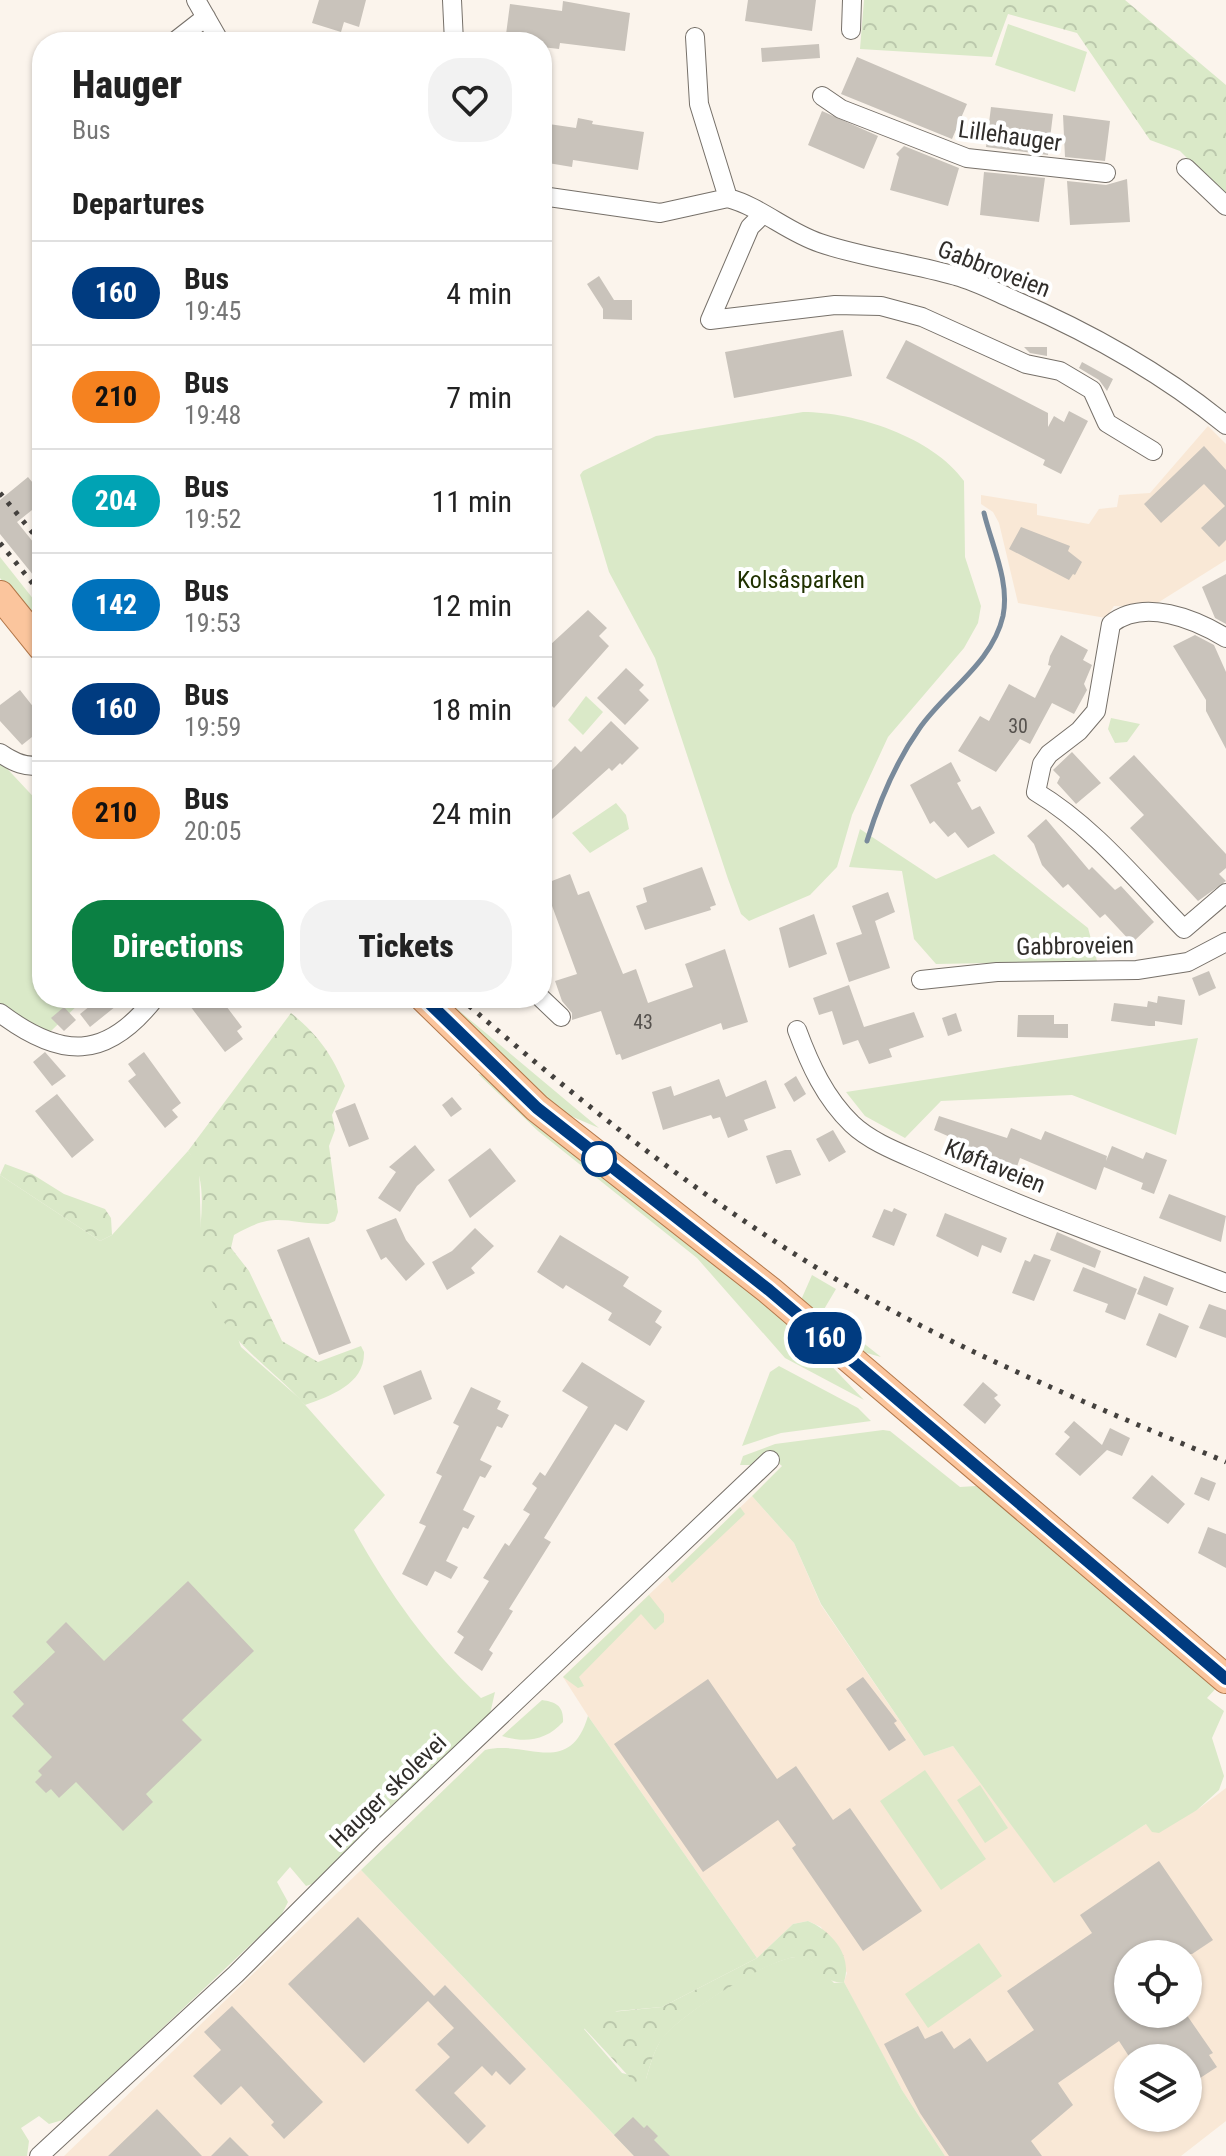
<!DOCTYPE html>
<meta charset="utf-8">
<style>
:root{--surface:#fff;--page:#f2f2f2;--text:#222;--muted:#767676;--line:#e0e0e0;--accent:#0b8043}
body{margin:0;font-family:"Roboto Condensed",sans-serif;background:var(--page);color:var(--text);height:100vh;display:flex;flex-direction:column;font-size:30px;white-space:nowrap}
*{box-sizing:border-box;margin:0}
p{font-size:26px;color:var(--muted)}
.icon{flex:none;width:44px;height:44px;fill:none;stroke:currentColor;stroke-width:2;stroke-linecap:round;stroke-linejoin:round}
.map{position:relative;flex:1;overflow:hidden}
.drawer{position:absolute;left:32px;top:32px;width:520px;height:976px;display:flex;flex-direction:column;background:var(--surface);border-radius:32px;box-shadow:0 2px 6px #0004}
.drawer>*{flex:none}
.badge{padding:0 16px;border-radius:26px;font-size:28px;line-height:52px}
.controls{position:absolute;left:1114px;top:1940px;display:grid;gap:16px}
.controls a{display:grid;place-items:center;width:88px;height:88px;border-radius:50%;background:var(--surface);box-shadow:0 2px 6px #0004;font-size:40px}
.map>.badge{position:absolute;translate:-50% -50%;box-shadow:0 0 0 4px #fff}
h2{padding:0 40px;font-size:30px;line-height:72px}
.round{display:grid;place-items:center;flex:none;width:84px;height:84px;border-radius:32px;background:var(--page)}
.overview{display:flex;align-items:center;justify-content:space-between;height:136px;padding:0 40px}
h1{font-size:38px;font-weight:800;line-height:60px}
.action{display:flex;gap:16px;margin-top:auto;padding:16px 40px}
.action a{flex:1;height:92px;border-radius:32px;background:var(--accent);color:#fff;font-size:32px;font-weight:800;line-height:92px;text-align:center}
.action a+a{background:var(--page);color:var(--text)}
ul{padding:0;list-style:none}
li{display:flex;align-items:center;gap:24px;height:104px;padding:0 40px;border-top:2px solid var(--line)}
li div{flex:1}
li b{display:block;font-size:30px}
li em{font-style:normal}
li .badge{min-width:88px;font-weight:700;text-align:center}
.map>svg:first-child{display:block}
.education{fill:#f9e8d6;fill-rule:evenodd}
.green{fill:#dae9c8}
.forest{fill:url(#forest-crowns)}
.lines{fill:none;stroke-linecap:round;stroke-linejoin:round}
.stream{stroke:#798a9b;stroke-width:5}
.building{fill:#c9c3bb}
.minor-casing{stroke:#767069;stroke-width:20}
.primary-casing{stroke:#b2774a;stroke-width:30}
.minor{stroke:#fff;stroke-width:18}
.primary{stroke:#fbc59d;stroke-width:28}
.rail{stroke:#44413e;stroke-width:5;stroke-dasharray:4 8;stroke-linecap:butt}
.line-casing{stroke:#fff;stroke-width:18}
.line{stroke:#003b80;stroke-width:12}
.stop-dot{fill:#fff;stroke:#003b80;stroke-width:4}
.labels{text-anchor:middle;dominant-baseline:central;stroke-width:8;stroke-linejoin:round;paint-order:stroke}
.number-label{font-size:20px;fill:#56524e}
.street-label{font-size:24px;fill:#302d2a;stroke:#fff}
.park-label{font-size:24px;fill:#203100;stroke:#fff}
</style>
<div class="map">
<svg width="1226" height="2156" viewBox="0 0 1226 2156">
<defs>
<pattern id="forest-crowns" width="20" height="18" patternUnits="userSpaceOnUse" patternTransform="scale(2)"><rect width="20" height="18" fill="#dae9c8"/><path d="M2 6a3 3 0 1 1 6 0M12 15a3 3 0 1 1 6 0" fill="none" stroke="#bbc8ac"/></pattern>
</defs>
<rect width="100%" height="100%" fill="#fbf4ec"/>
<path class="education" d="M1208 426 1226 444V560L1151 607 1114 606 1106 618 1018 603 999 523 993 512 981 504V495L1037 504V515L1089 524 1099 509 1117 507 1119 495 1150 493Z
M752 1496 794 1543 821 1605 924 1756 953 1746 1054 1882 1146 1824 1197 1810 1226 1788V2121L1181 2156H945L902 2090 860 2013 844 1982 847 1973 821 1927 808 1921 793 1924 757 1958 588 1716 563 1677ZM1128 1954H1188V2014H1128ZM1128 2058H1188V2118H1128Z
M361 1870 634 2156H64Z"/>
<path class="green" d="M1008 24 1087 52 1075 92 995 65Z
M803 412C855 412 933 437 964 481L965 557 981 606 978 623 964 648 888 737 852 815 837 867 810 895 749 921 741 914 728 879 655 658 609 572 580 475 583 471 656 436Z
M0 557 42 610V631L0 578Z
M586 696 603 712 583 735 568 720Z
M1111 718 1140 724 1127 742 1115 743 1108 729Z
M0 761 42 806V998H85L50 1032 24 1022 0 1005Z
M616 803 626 815 629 829 590 853 572 833Z
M860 829 936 879 994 854 1088 928 1097 961 936 964 914 939 902 871 849 867Z
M444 998 599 1128 561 1112Z
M1198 1038 1176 1135 1072 1095 941 1101 905 1138 865 1116 846 1092Z
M478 1074 487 1076 822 1350 819 1353 864 1400 785 1358 697 1258 538 1131Z
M188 1151 199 1166 201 1231 241 1347 299 1398 385 1495 354 1530C389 1593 428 1648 481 1698L495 1692 490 1714 312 1884 306 1886 290 1867 277 1882 288 1902 281 1916 66 2119 49 2124 39 2116 21 2128 29 2141 27 2156H0V1175L100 1241 112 1235Z
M812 1275 836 1289 823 1311 881 1357 863 1352 801 1300Z
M779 1366 858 1408 871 1421 781 1433 742 1446 770 1372Z
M883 1430 890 1431 960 1487 976 1486 1003 1502 1218 1686 1207 1698 1224 1711 1212 1738 1224 1776 1219 1790 1197 1810 1159 1833 1152 1832 1146 1824 1054 1883 953 1746 924 1756 821 1604 794 1543 752 1496 782 1466 766 1453 753 1465H740L743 1456 775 1444Z
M740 1507 745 1514 672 1583 668 1577Z
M649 1595 664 1614V1622L655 1630 641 1614 579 1677 584 1686 578 1688 563 1677Z
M542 1700C556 1702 564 1706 563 1722 546 1741 524 1743 502 1736Z
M588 1716 757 1958 662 2007 617 2011 584 2029 622 2073 646 2079C650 2066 654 2050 662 2038 678 2017 780 1947 806 1958 817 1963 826 1975 834 1983L844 1982 902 2090 945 2156H634L361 1870 485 1750C526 1739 569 1779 588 1716Z
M925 1770 986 1859 941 1890 880 1801Z
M980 1785 1008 1828 985 1843 957 1800Z
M979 1943 1002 1976 928 2028 905 1994Z"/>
<path class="forest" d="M864 0H1125L1226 85V197L1180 151 1150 140 1077 33 1008 14 992 57 860 49Z
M291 1013C317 1034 332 1054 345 1086L332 1115 335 1130 329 1146 338 1212 335 1221 328 1224C284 1224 276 1210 234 1235L231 1248 249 1271 282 1341 318 1362 361 1346 364 1352C365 1384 331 1396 305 1405 267 1362 226 1344 204 1283 189 1241 217 1193 188 1151Z
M5 1164 32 1174 64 1194 105 1209 111 1218 112 1235 100 1241 0 1175Z
M808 1921C831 1931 853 1955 844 1982 820 1985 821 1959 799 1957 773 1955 677 2017 662 2039 654 2050 650 2066 646 2079L634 2082 584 2028 601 2013 662 2007 757 1958 793 1924Z"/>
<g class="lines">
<path class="stream" d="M867 841C879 802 896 762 919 729 945 691 992 664 1003 616 1010 582 992 546 984 513"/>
</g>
<path class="building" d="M319 0H366L359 27 344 22 341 32 312 23Z
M748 0H816L812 31 745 21Z
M563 1 630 13 625 51 560 43 559 49 542 47V42H505L510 4 562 11Z
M819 44 820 58 762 62 761 48Z
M857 57 967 104 952 139 841 94Z
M991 107 1053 114 1048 155 986 147Z
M822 111 878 136 864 169 808 145Z
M1063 115 1110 121 1105 161 1065 157Z
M578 118 593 121 592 124 644 132 638 170 573 160 572 167 542 162V123L576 128Z
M904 146 959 168 948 206 890 190 899 157 896 154Z
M984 172 1045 178 1039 222 980 215Z
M1127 179 1130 222 1070 225 1067 181 1106 185Z
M599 276 614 300H632V320L603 319V309L587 284Z
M843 330 852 376 734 398 725 352Z
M906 340 1048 413V427L1054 416 1064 422 1069 411 1088 421 1061 474 1043 465 1045 460 886 378Z
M1024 347H1047V356L1030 353Z
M1082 362 1113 379 1107 391 1099 380 1079 368Z
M1204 446 1226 470V540L1219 547 1201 528 1225 506 1204 484 1161 523 1144 504Z
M28 477 42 494V502L17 522 42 553V586L0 534V500Z
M1021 527 1070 546 1068 551 1082 562 1075 575 1073 574 1069 580 1009 549Z
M1226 574V624L1215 618 1202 587Z
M588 610 607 628 599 636 609 646 554 708 542 696V658L552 647 550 645Z
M1061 635 1088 650 1083 660 1092 665 1084 684 1087 690 1074 714 1052 703 1030 744 1020 739 996 772 958 751 980 716 989 721 1009 684 1035 698 1051 666 1048 665 1050 656Z
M1195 635 1214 645 1226 672V749L1206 711V700L1173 646Z
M626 668 644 685 639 690 649 700 625 725 597 698Z
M20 690 42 718V729L22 745 0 721V705Z
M611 721 639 748 622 765 620 763 612 771 609 768 542 828V761L552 770 575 746 581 752Z
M1072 752 1101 783 1076 804 1057 783 1060 777 1053 770Z
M1134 755 1226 854V868L1219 874 1226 881 1198 901 1130 828 1144 815 1109 778Z
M951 762 961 781 957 783 972 810 980 806 995 833 968 848 955 832 948 837 934 821 930 824 910 785Z
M1046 819 1089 870 1092 867 1115 890 1121 886 1154 922 1132 943 1105 914 1100 918 1068 884 1063 888 1042 865 1034 844 1027 836Z
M702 867 716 905 710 907 711 910 645 930 636 906 647 902 643 888Z
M570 874 578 895 589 891 623 974 636 969 648 1003 693 987 685 964 725 949 748 1022 723 1030 721 1023 622 1060 620 1054 616 1055 601 1011 572 1020V1013L562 1001 555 981 577 974 544 884Z
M888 892 895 912 875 921 890 968 849 982 836 943 862 934 852 906Z
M814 914 827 954 789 968 779 928Z
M1209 971 1216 988 1199 996 1192 978Z
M849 985 864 1027 914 1012 924 1037 889 1049 892 1057 869 1064 858 1040 843 1045 832 1011 819 1015 813 998Z
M1158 996 1185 1000 1182 1025 1155 1021V1026H1149L1111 1021 1114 1003 1147 1007 1148 1001 1157 1003Z
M100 998H126L90 1027 80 1014Z
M184 998H220L242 1027 237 1031 243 1039 225 1052Z
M64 1007 76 1020 64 1031 51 1018Z
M956 1013 962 1031 948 1036 942 1018Z
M1018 1015H1054V1024H1068V1038L1017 1037Z
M45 1052 66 1076 52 1086 33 1062Z
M144 1052 181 1103 172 1110 178 1117 165 1128 128 1081 136 1075 128 1064Z
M796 1076 806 1094 794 1102 784 1084Z
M719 1079 726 1097 766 1080 776 1108 744 1120 748 1130 728 1138 720 1117 713 1119 711 1115 663 1130 652 1092 671 1086 674 1096Z
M57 1094 94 1140 72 1158 35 1111Z
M452 1097 462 1109 451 1117 442 1105Z
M355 1103 369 1139 349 1147 335 1111Z
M939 1116 1007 1138 1011 1128 1041 1140 1045 1131 1107 1156 1106 1161 1112 1146 1143 1159 1146 1152 1167 1160 1154 1194 1141 1189 1143 1183 1104 1167 1096 1190 1020 1158 1015 1172 968 1159 969 1155 946 1146 950 1137 934 1130Z
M833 1130 846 1152 829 1162 816 1139Z
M415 1145 435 1170 417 1186 400 1212 378 1198 396 1172 389 1167Z
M490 1148 516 1181 470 1218 448 1180Z
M785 1150H791L801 1175 776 1184 766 1156Z
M1169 1194 1226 1216 1221 1242 1159 1218Z
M894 1208 907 1214 894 1246 872 1237 884 1209 892 1212Z
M945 1213 1007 1238 1001 1253 982 1245 978 1257 936 1236Z
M396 1218 406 1240 425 1264 406 1281 386 1257 381 1260 366 1230Z
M475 1228 494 1246 471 1268 475 1273 447 1290 432 1262 452 1251Z
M1057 1232 1101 1251 1095 1268 1050 1250Z
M560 1235 629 1277 623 1286 662 1311 655 1322 662 1327 650 1346 608 1320 612 1313 566 1285 563 1289 537 1272Z
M309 1237 351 1343 319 1355 277 1250Z
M1034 1254 1051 1260 1034 1301 1012 1293 1025 1260 1030 1262Z
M1083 1267 1137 1289 1125 1320 1105 1312 1108 1304 1073 1291Z
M1144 1276 1174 1288 1167 1306 1137 1294Z
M1209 1304 1226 1310V1338L1199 1328Z
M1159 1313 1189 1326 1176 1358 1146 1345Z
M582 1362 645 1401 627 1431 615 1424 544 1538 551 1542 509 1609 513 1611 489 1650 493 1653 482 1671 454 1653 464 1637 457 1632 489 1581 483 1578 505 1543 509 1546 530 1514 523 1510 537 1488 532 1484 540 1472 545 1476 588 1407 562 1391Z
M421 1370 432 1399 394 1415 383 1386Z
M983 1382 998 1395 994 1398 1001 1405 985 1424 963 1405Z
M471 1387 501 1401 497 1409 509 1415 502 1428 497 1426 480 1460 492 1466 485 1478 480 1476 463 1510 475 1516 468 1529 463 1527 446 1561 458 1567 451 1579 435 1571 427 1586 402 1574 426 1526 419 1523 442 1476 436 1473 459 1426 453 1423Z
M1074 1421 1102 1445 1110 1428 1130 1438 1122 1456 1107 1450 1080 1476 1055 1454 1070 1437 1064 1432Z
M1152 1475 1185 1504 1168 1524 1132 1498Z
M1201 1477 1216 1483 1209 1501 1194 1494Z
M1208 1527 1226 1534V1568L1198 1553Z
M188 1581 254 1651 182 1720 202 1740 146 1794 153 1802 123 1831 76 1782 59 1798 51 1789 46 1793 35 1782 42 1775 38 1771 52 1757 12 1716 24 1704 13 1692 55 1652 46 1642 66 1622 104 1661Z
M863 1677 897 1721 894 1723 906 1740 889 1751 846 1689Z
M708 1679 777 1779 796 1766 833 1820 850 1808 922 1911 863 1951 792 1848 796 1845 778 1820 703 1872 614 1744Z
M1159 1861 1213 1940 1192 1954H1128V2014H1186L1213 2053 1209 2055 1217 2067 1188 2086V2058H1130L1119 2041 1058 2083 1073 2105 1031 2141 1042 2156H949L920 2113 884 2044 918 2026 925 2039 942 2031 954 2049 970 2038 987 2062 1034 2030 1007 1991 1092 1933 1080 1915Z
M358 1917 434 1996 445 1985 526 2069 510 2085 496 2071 492 2076 482 2066 454 2093 486 2126 468 2144 415 2090 450 2057 437 2044 454 2028 428 2001 364 2063 288 1984Z
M232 2006 323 2102 284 2139 271 2125 274 2122 241 2086 221 2105 193 2076 221 2050 204 2032Z
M157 2109 202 2156H108Z
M633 2117 644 2128 647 2125 658 2136 654 2140 670 2156H634L614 2135Z
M230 2137 249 2156H211Z"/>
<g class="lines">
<defs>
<path id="minor" d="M196 0 220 42
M452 0 454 42
M851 30 852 0
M174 42 206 17
M822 96 841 109 967 158 1106 173
M1186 168 1226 206
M542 196 660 213 728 198 699 104 695 37
M728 198C761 207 787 232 820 243 864 258 911 263 956 276 975 281 994 291 1012 299 1089 332 1161 372 1226 425
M763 214 750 227 710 320 835 305 881 306 922 317 1026 364 1060 371 1092 390 1107 423 1153 451
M1226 638C1195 619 1144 598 1111 624L1096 711 1079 731 1049 754 1042 764 1036 792C1093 826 1138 882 1184 929L1226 893
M0 753C13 762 27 769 42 764
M921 980 997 972 1137 970 1188 962 1226 942
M541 998 561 1017
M0 1013C61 1059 106 1061 155 998
M797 1030C810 1065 825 1098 852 1124 873 1144 906 1155 932 1167 1028 1210 1128 1246 1226 1283
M39 2156 236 1974 374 1836 770 1460"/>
<path id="primary" d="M0 595 42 647
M424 998 537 1108 769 1290 1226 1679"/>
</defs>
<use href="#minor" class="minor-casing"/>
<use href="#primary" class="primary-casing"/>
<use href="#minor" class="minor"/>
<use href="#primary" class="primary"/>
<path class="rail" d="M0 493 42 544
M0 543 42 595
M460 998C574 1097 692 1192 822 1271 950 1348 1089 1404 1226 1462"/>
</g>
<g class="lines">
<defs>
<path id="line" d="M424 998 537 1108 769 1290 1226 1679"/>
</defs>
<use href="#line" class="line-casing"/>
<use href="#line" class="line"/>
</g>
<circle class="stop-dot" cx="599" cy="1159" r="16"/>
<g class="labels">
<g class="number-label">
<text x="1018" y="726">30</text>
<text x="643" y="1022">43</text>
</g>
<g class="street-label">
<text transform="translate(1010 136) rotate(8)">Lillehauger</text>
<text transform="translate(994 269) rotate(21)">Gabbroveien</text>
<text transform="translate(1075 946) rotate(-1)">Gabbroveien</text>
<text transform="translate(995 1166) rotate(22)">Kløftaveien</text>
<text transform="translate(388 1791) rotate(-44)">Hauger skolevei</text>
</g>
<g class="park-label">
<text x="801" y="580">Kolsåsparken</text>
</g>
</g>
</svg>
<div class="controls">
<a><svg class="icon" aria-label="locate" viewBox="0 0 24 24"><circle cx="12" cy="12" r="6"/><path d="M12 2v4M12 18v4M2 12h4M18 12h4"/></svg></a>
<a><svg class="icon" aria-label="layers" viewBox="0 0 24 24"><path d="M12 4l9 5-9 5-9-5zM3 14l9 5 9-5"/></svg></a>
</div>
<b class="badge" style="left:825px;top:1338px;background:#003b80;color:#fff">160</b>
<section class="drawer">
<div class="overview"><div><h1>Hauger</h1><p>Bus</p></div><a class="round"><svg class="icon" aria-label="heart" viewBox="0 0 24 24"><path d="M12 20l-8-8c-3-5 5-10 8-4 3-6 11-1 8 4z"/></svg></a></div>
<h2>Departures</h2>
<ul>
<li><span class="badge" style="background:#003b80;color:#fff">160</span><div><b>Bus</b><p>19:45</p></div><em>4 min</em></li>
<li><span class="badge" style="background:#f58220;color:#111">210</span><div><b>Bus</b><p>19:48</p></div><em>7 min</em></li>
<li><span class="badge" style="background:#00a3b4;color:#fff">204</span><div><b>Bus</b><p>19:52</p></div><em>11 min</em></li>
<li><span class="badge" style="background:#0072bc;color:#fff">142</span><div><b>Bus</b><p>19:53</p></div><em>12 min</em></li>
<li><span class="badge" style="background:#003b80;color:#fff">160</span><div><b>Bus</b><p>19:59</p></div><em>18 min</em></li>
<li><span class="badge" style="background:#f58220;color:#111">210</span><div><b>Bus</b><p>20:05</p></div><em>24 min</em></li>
</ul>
<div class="action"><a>Directions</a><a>Tickets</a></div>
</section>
</div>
